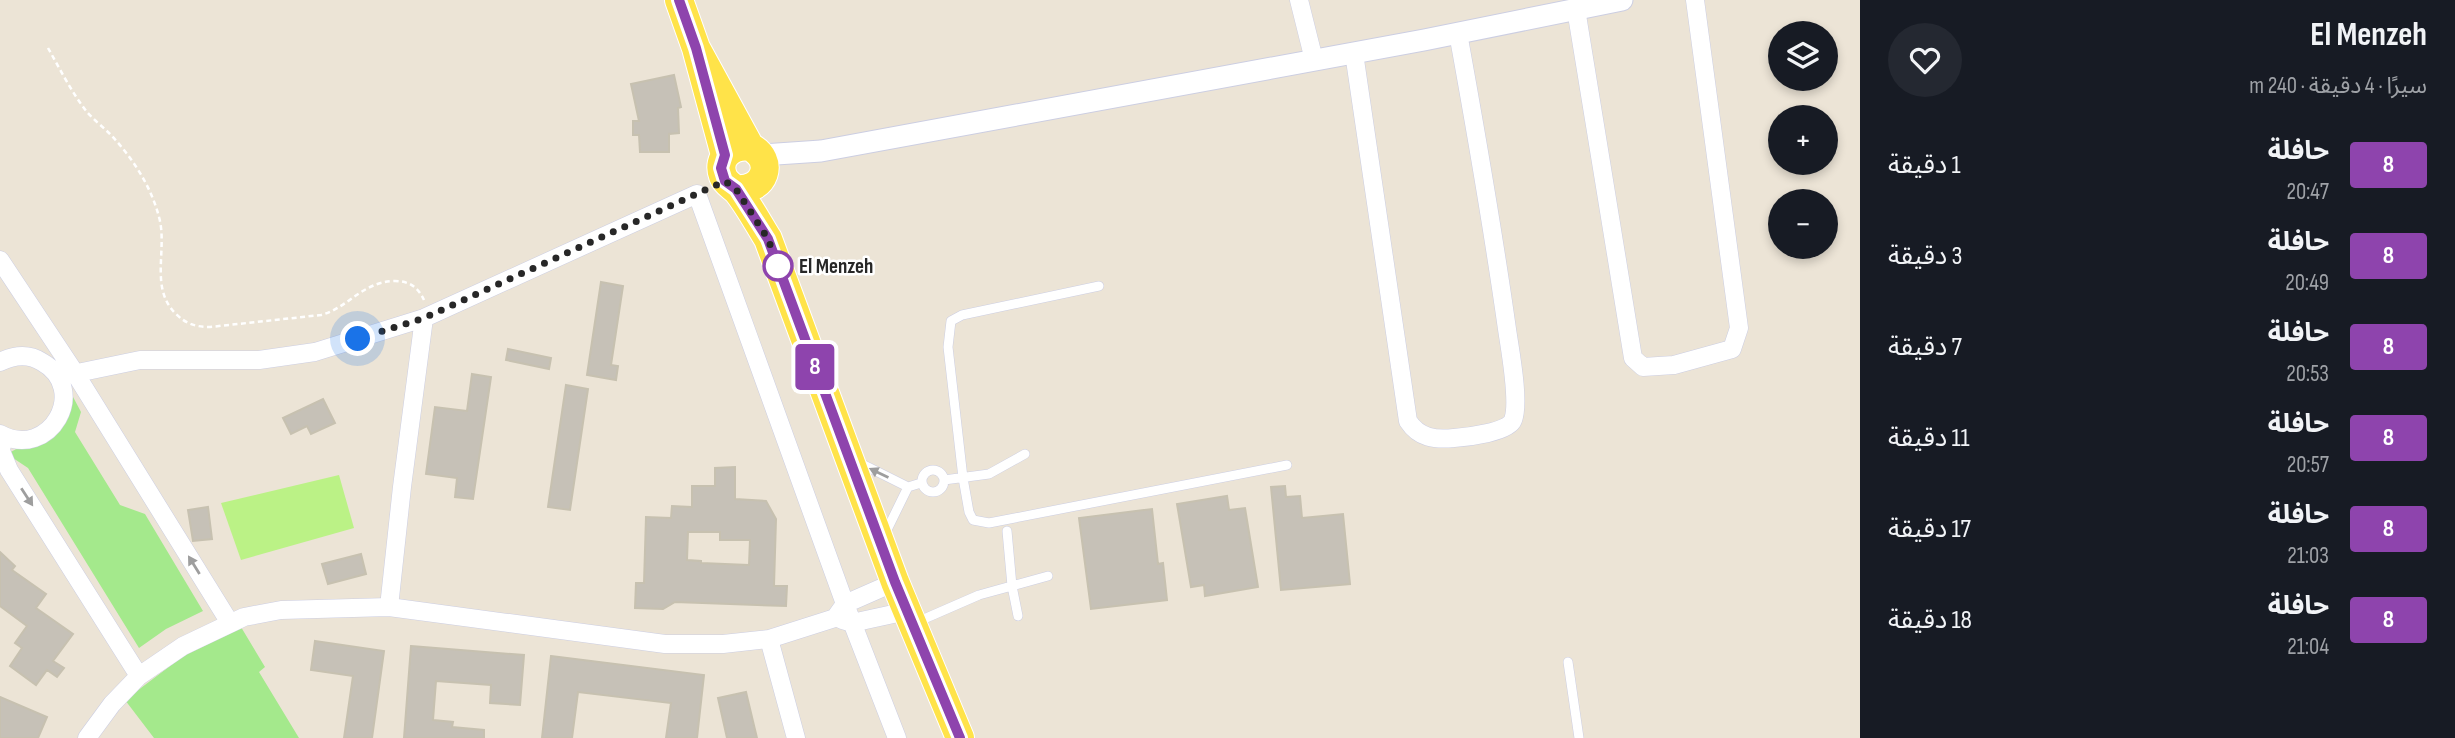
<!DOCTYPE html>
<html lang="ar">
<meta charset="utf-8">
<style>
:root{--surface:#171b24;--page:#242831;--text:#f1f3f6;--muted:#9ea1a6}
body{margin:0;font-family:"Sofia Sans Condensed","Noto Sans Arabic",sans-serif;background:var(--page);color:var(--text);direction:rtl;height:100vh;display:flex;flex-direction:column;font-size:26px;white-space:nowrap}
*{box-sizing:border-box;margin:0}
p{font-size:23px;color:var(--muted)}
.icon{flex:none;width:38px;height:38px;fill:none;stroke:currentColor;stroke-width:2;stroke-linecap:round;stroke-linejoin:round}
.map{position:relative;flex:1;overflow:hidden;direction:ltr}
.sheet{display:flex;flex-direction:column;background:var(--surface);width:595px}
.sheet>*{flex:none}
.badge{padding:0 14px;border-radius:5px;font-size:24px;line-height:46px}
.controls{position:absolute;left:1768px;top:21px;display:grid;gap:14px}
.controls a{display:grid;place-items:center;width:70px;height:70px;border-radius:50%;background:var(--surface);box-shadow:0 4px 10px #0003;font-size:35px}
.you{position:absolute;width:35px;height:35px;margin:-18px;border:5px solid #fff;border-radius:50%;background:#1a73e8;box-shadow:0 0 0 10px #1a73e833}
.map>.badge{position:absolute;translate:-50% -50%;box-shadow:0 0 0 4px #fff}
.round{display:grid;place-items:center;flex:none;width:74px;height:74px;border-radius:37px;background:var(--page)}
.summary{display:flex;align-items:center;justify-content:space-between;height:119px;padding:0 28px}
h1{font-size:33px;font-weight:700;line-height:52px}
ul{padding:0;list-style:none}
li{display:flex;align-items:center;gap:21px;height:91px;padding:0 28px}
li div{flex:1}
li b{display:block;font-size:26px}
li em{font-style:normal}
li .badge{min-width:77px;font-weight:700;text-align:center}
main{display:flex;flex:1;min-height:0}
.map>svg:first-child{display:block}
.green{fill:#a4e98c}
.pitch{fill:#bbf286}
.building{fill:#c6c1b7;stroke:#c7c1b0;stroke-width:2;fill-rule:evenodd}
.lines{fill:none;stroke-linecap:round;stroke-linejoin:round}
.service-casing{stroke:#cccee2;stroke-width:10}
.minor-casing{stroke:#cccee2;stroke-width:19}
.tertiary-casing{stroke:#cccee2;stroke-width:23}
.primary-casing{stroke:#fff;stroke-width:30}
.path{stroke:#fff;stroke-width:2.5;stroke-dasharray:5 3.5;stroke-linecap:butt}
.service{stroke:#fff;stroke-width:9}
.minor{stroke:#fff;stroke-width:18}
.tertiary{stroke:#fff;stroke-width:21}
.primary{stroke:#ffe349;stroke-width:28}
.oneway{fill:#9e9e9e}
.line-casing{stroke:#fff;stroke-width:16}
.line{stroke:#8e44ad;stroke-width:10}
.walk{stroke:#272727;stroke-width:7;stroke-dasharray:0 12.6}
.stop-dot{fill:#fff;stroke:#8e44ad;stroke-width:3.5}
.labels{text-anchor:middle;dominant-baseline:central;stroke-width:5;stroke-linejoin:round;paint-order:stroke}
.stop-label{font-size:21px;font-weight:bold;fill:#272727;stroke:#fff;text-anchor:start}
</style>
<main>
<section class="sheet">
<div class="summary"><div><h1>El Menzeh</h1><p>سيرًا · 4 دقيقة · 240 m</p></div><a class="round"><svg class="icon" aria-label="heart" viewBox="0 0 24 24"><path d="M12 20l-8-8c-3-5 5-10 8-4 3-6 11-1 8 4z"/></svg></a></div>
<ul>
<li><span class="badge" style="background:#8e44ad;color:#fff">8</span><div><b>حافلة</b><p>20:47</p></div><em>1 دقيقة</em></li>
<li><span class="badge" style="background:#8e44ad;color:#fff">8</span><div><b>حافلة</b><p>20:49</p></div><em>3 دقيقة</em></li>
<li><span class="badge" style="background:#8e44ad;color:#fff">8</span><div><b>حافلة</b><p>20:53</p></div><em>7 دقيقة</em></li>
<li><span class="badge" style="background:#8e44ad;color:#fff">8</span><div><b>حافلة</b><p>20:57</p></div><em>11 دقيقة</em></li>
<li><span class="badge" style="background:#8e44ad;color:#fff">8</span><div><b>حافلة</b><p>21:03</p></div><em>17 دقيقة</em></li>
<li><span class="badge" style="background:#8e44ad;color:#fff">8</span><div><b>حافلة</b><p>21:04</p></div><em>18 دقيقة</em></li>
</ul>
</section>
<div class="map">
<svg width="1860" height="738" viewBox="0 0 1860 738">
<rect width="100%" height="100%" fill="#ece4d6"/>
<path class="green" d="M72 395 81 412 75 432 120 505 145 514 203 611 166 629 139 648 28 468 7 454 20 447 48 441 67 415Z
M241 627 265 667 259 672 299 738H154L125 700 182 657Z"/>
<path class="pitch" d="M339 475 354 528 241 560 221 503Z"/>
<path class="building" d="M674 75 681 107 678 108 679 133 669 134V152H640L639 135H633V121H639L631 84Z
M601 282 623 286 611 365 618 366 616 380 587 375Z
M508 349 551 358 549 369 506 360Z
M472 374 491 377 473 499 455 497 457 478 426 474 435 407 467 411Z
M566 385 588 389 570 510 548 507Z
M323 399 335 423 311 434 307 426 291 434 283 418Z
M735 467V499L766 501 776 519 774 586H787L786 606 675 602 663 609 635 608 636 583H644L646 517 671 518 672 506 692 507V486H715V468ZM688 532H720V540H750L749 565 701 563V561L687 560Z
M1285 486 1286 497 1300 496 1302 518 1343 514 1350 584 1281 590 1271 487Z
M1227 496 1229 510 1245 508 1258 587 1205 596 1204 585 1191 587 1177 504Z
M208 507 212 539 193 541 188 510Z
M1152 509 1158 564 1163 563 1167 600 1091 609 1079 518Z
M0 552 15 566 12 570 46 594 36 608 73 634 53 661 64 668 57 677 47 670 36 685 10 666 22 648 15 643 27 626 0 606Z
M361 554 366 574 328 584 322 564Z
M315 641 384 651 372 738H344L353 676 311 670Z
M411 646 524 655 520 705 490 703 491 685 436 681 433 720 453 722 452 727 484 730V738H404Z
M551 656 704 675 697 738H666L671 703 578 692 572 738H542Z
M746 692 757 738H727L718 698Z
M0 697 47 717 38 738H0Z"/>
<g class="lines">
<defs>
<path id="service" d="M1099 286 962 315 951 321 948 347 963 478 969 512 973 520 989 523 1287 465
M860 463 908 487
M922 481a11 11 0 1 1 22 0a11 11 0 1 1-22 0Z
M944 480 989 474 1025 454
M1007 531 1012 586 1018 616
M884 536 908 487 921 483
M917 622 979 595 1048 576
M1568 662 1579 738"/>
<path id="minor" d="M1299 0 1314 60
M1576 9 1633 358 1643 367 1674 365 1732 349 1739 328 1695 0
M1354 53 1408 421C1419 438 1435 440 1454 438 1468 437 1509 432 1513 420 1520 402 1510 350 1507 329 1493 230 1476 132 1458 33
M0 260 75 373 230 623
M0 362C14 355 28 353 42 362 90 389 50 461 0 434
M58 377 140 360H259L315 352 424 318 697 194 845 604 897 738
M3 436 1 451 9 470 139 676
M389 607 402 487 424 318
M842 620 852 623 907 611
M769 639 796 738
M87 738 112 704 139 676 183 646 244 617 281 610 389 607 665 644H723L769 639 835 618 845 604 895 582"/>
<path id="tertiary" d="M761 155 821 151 1424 40 1622 0"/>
<path id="primary" d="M679 0 696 48 725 155
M696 48 750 147C776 160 765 192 736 189
M750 147C732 144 716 158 723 176 726 184 733 186 738 192 749 206 758 223 768 239L895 582 960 738"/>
</defs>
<use href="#service" class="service-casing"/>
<use href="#minor" class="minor-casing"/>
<use href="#tertiary" class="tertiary-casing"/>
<use href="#primary" class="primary-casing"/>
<path class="path" d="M48 48C60 69 72 93 87 112 94 120 103 127 110 134 132 157 151 186 159 217 168 249 149 288 176 314 186 324 196 327 210 327L321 315C350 307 361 282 395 281 409 281 418 287 424 300"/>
<use href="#service" class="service"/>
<use href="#minor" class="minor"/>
<use href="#tertiary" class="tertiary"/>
<use href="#primary" class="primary"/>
</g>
<defs><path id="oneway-solid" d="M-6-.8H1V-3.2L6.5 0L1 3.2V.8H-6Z" transform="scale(1.75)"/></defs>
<g class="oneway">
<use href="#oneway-solid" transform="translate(879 473) rotate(-154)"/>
<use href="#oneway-solid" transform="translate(27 497) rotate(57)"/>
<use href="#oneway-solid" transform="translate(194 565) rotate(-122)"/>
</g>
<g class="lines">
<defs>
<path id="line" d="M679 0 696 48 725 155 721 168 725 181 736 189 768 239 895 582 960 738"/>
</defs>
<use href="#line" class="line-casing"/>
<use href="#line" class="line"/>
<path class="walk" d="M358 339 424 318 725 181 736 189 768 239 781 274 778 266"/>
</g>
<circle class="stop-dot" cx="778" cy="266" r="14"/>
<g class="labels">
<g class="stop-label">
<text x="799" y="266">El Menzeh</text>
</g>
</g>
</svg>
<div class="controls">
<a><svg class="icon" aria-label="layers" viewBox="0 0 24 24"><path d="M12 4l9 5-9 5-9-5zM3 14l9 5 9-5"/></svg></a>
<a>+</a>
<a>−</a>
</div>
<div class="you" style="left:358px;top:339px"></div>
<b class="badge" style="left:815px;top:367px;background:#8e44ad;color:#fff">8</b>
</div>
</main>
